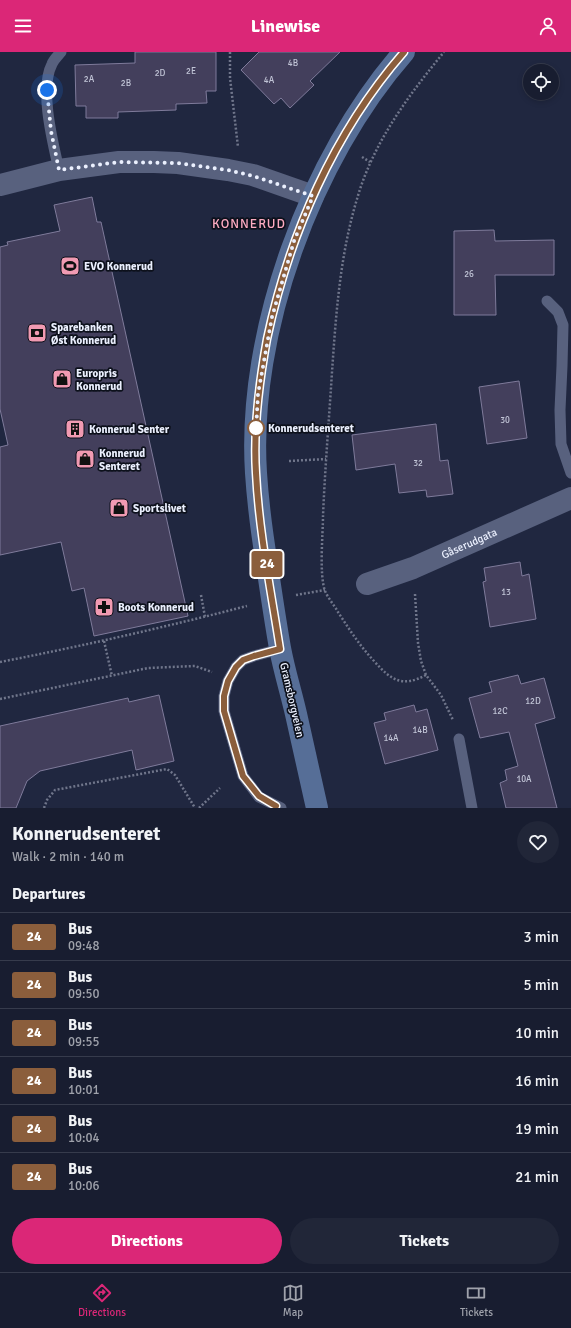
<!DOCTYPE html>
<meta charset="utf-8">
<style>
:root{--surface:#181d30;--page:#212638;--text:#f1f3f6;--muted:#9fa2ab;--line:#363b4c;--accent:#db2777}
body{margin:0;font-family:Signika,sans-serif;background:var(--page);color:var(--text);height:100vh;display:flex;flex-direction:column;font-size:15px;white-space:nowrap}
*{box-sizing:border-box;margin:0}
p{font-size:13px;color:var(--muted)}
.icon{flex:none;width:22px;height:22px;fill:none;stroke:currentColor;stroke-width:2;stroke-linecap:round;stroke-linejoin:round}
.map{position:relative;height:756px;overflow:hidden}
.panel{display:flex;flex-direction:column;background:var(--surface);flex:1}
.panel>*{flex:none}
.badge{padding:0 8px;border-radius:3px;font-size:14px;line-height:26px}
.buttons{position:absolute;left:523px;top:12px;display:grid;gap:8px}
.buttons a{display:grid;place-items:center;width:36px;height:36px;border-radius:50%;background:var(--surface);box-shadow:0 2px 6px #0003,0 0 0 1px var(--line);font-size:20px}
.you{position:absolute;width:20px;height:20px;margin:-10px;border:3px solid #fff;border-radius:50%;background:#1a73e8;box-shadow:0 0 0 6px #1a73e833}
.map>.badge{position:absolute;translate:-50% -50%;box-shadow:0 0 0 2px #fff}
h2{padding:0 12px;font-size:15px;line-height:36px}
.round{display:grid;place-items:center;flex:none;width:42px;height:42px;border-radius:21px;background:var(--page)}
.head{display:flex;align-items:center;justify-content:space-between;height:68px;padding:0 12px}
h1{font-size:19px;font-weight:700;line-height:30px}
.action{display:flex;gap:8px;margin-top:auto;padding:8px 12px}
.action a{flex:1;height:46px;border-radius:24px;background:var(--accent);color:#fff;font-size:16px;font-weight:700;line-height:46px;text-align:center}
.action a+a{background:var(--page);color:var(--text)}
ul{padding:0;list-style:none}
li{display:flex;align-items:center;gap:12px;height:48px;padding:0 12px;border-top:1px solid var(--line)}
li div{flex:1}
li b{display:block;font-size:15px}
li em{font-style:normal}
li .badge{min-width:44px;font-weight:700;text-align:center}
header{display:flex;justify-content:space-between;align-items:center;height:52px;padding:0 12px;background:var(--accent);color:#fff;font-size:18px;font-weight:700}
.menu{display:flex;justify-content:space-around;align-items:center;height:56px;border-top:1px solid var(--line);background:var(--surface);font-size:11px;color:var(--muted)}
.menu a{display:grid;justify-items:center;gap:2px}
.menu .selected{color:var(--accent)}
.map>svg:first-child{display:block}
.building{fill:#433f5c;stroke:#7f7b9b}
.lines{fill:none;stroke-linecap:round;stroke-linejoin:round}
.path{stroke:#70768b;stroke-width:2.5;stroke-dasharray:2 2;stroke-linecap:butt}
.service{stroke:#58617e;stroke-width:11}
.minor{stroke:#58617e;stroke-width:22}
.secondary{stroke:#566e97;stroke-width:22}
.line-casing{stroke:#fff;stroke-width:9}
.line{stroke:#8b5e3c;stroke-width:6}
.walk{stroke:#ebf0fe;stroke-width:4;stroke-dasharray:0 7.2}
.stop-dot{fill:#fff;stroke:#8b5e3c;stroke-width:2}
.labels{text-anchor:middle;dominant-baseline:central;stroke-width:3.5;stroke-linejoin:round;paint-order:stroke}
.number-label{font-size:9px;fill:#c1c4d6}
.poi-label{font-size:11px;font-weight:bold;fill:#ebf0fe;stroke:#0d111c;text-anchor:start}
.stop-label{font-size:11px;font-weight:bold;fill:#ebf0fe;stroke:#0d111c;text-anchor:start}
.street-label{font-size:11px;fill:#ebf0fe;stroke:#0d111c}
.quarter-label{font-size:13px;letter-spacing:1px;fill:#fdabc1;stroke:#0d111c}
</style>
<header><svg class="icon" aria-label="menu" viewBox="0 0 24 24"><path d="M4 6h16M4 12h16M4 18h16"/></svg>Linewise<svg class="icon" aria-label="person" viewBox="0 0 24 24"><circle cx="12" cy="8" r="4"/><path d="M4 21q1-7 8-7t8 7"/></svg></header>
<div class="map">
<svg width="571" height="756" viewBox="0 0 571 756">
<rect width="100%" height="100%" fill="#202740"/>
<path class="building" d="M135 0H216V39H206L207 51 176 52V58L118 60V66H86V54H76L75 13 135 11Z
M259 0H340L310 29 314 33 290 56 281 46 274 52 241 18Z
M92 145 97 170H101L188 564 94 584 84 536 72 539 61 490 0 503V395L8 393 0 357V195L8 193 7 190 60 179 54 153Z
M494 178 495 189 554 188V223H495L496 263H454V179Z
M519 329 527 386 487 392 479 335Z
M436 372 440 409 448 408 453 442 427 445 426 438 399 441 395 412 356 418 352 383Z
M520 510 522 524 529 522 536 567 490 575 483 530 486 529 484 516Z
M518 623 521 632 544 626 555 666 535 672 557 756H506L500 731 507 728 505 718 518 714 509 680 480 686 469 646 492 640 489 630Z
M159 643 174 709 136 718 132 698 40 719 27 729 16 756H0V674L128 646 129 650Z
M414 653 416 660 427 657 438 698 385 712 374 671 386 668 384 661Z"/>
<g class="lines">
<path class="path" d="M230 0V26L238 95
M362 105 370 110
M289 409 326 407
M415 542 418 591 421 609 426 623 441 643 453 668
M201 543 205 565
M296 543 325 538
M104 589 112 624
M0 610C83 594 165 575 247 554
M426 623C402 636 391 628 374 609 360 594 349 577 338 560 334 553 328 546 325 539 319 522 323 482 323 464 325 416 329 368 332 320 336 262 340 203 357 147 373 91 408 44 444 0
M0 647 148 616 195 614 212 620
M44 756 47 748 55 738 167 717 175 723 195 756
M199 756 220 736"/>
<path class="service" d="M59 118C53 91 39 37 52 12 54 7 58 4 61 0
M547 249 558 260 563 273 562 314 560 358 561 392 571 421
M280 597 254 604 243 608 236 615 228 629 224 644V659L243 724 259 745 281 756
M459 687 472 756"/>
<g class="minor">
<path d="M0 133 59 118 119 110H154L178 111 228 118 253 123 313 144"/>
<path id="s1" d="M367 532 413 516 571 446"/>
</g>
<path class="secondary" d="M317 756C310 725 303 693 296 662 291 640 284 618 280 596 275 568 271 540 267 513 262 482 258 452 256 421 247 280 311 106 404 0"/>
</g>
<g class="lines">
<defs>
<path id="line" d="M276 754 259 744 243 724 224 659V644L228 629 236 615 243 608 254 604 280 597C271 539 259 480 256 421 253 376 259 331 267 287 289 183 334 80 404 0"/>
</defs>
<use href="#line" class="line-casing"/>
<use href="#line" class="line"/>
<path class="walk" d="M47 38 51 79 59 118 119 110 178 111 228 118 253 124 313 144 294 189 272 265 258 342 256 379V376"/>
</g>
<defs>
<symbol id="stadium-square" viewBox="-11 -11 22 22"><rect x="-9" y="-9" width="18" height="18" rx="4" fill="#f19ab2" stroke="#0d111c"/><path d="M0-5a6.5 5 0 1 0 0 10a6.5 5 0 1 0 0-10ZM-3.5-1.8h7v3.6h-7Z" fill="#111"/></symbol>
<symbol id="bank-square" viewBox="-11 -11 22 22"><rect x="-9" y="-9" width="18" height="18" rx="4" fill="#f19ab2" stroke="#0d111c"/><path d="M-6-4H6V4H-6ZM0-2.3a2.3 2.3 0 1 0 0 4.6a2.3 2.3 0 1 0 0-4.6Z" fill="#111"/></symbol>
<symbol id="shop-square" viewBox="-11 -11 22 22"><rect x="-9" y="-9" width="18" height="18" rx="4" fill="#f19ab2" stroke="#0d111c"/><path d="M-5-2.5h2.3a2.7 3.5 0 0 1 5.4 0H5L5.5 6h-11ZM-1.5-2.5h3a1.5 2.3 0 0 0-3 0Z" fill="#111"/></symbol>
<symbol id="building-square" viewBox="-11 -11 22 22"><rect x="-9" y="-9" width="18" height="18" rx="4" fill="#f19ab2" stroke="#0d111c"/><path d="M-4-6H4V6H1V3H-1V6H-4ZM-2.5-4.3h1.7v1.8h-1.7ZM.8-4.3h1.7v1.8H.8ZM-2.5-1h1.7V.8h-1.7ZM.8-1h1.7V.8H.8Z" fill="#111"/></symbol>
<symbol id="pharmacy-square" viewBox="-11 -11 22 22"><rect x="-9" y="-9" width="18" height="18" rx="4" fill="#f19ab2" stroke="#0d111c"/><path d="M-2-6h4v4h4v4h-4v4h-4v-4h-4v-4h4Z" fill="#111"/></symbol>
</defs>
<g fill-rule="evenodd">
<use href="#stadium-square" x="59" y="203" width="22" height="22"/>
<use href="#bank-square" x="26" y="270" width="22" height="22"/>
<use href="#shop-square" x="51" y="316" width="22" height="22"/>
<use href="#building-square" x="64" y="366" width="22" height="22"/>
<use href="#shop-square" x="74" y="396" width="22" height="22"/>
<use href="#shop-square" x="108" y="445" width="22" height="22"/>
<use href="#pharmacy-square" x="93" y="544" width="22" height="22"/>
</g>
<circle class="stop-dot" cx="256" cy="376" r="8"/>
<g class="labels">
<g class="number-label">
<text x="293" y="11">4B</text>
<text x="191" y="19">2E</text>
<text x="160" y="21">2D</text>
<text x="89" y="27">2A</text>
<text x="269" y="28">4A</text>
<text x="126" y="31">2B</text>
<text x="469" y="222">26</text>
<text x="505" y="368">30</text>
<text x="418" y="411">32</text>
<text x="506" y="540">13</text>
<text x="533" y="649">12D</text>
<text x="500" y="659">12C</text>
<text x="420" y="678">14B</text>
<text x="391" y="686">14A</text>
<text x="524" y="727">10A</text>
</g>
<g class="poi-label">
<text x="84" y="214">EVO Konnerud</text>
<text x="51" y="275">Sparebanken<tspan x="51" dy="13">Øst Konnerud</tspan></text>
<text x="76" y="321">Europris<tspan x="76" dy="13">Konnerud</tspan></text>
<text x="89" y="377">Konnerud Senter</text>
<text x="99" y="401">Konnerud<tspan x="99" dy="13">Senteret</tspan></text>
<text x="133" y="456">Sportslivet</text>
<text x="118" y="555">Boots Konnerud</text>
</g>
<g class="stop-label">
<text x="268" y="376">Konnerudsenteret</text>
</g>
<g class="street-label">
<text stroke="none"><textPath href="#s1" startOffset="110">Gåserudgata</textPath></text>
<text transform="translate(292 648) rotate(77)">Gramsborgveien</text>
</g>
<g class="quarter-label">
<text x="249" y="172">KONNERUD</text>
</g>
</g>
</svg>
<div class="buttons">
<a><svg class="icon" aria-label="locate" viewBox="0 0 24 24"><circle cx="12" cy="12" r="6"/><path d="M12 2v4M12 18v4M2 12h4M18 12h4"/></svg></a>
</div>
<div class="you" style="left:47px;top:38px"></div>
<b class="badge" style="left:267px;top:512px;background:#8b5e3c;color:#fff">24</b>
</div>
<section class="panel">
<div class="head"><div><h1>Konnerudsenteret</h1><p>Walk · 2 min · 140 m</p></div><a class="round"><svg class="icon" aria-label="heart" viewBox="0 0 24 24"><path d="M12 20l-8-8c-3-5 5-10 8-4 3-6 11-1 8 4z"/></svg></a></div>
<h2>Departures</h2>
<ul>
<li><span class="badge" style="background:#8b5e3c;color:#fff">24</span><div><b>Bus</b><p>09:48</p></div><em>3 min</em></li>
<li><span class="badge" style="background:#8b5e3c;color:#fff">24</span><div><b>Bus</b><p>09:50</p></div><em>5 min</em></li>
<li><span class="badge" style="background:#8b5e3c;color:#fff">24</span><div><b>Bus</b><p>09:55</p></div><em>10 min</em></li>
<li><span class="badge" style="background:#8b5e3c;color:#fff">24</span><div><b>Bus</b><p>10:01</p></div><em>16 min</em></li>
<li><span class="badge" style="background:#8b5e3c;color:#fff">24</span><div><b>Bus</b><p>10:04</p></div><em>19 min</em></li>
<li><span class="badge" style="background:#8b5e3c;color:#fff">24</span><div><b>Bus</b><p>10:06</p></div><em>21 min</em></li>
</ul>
<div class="action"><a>Directions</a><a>Tickets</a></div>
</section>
<nav class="menu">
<a class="selected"><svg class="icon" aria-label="directions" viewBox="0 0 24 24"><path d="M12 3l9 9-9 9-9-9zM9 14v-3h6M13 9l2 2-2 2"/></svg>Directions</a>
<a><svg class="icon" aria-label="map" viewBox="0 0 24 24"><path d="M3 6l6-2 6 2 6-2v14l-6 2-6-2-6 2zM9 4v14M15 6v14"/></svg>Map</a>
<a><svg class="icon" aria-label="tickets" viewBox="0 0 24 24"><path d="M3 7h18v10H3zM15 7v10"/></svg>Tickets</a>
</nav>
